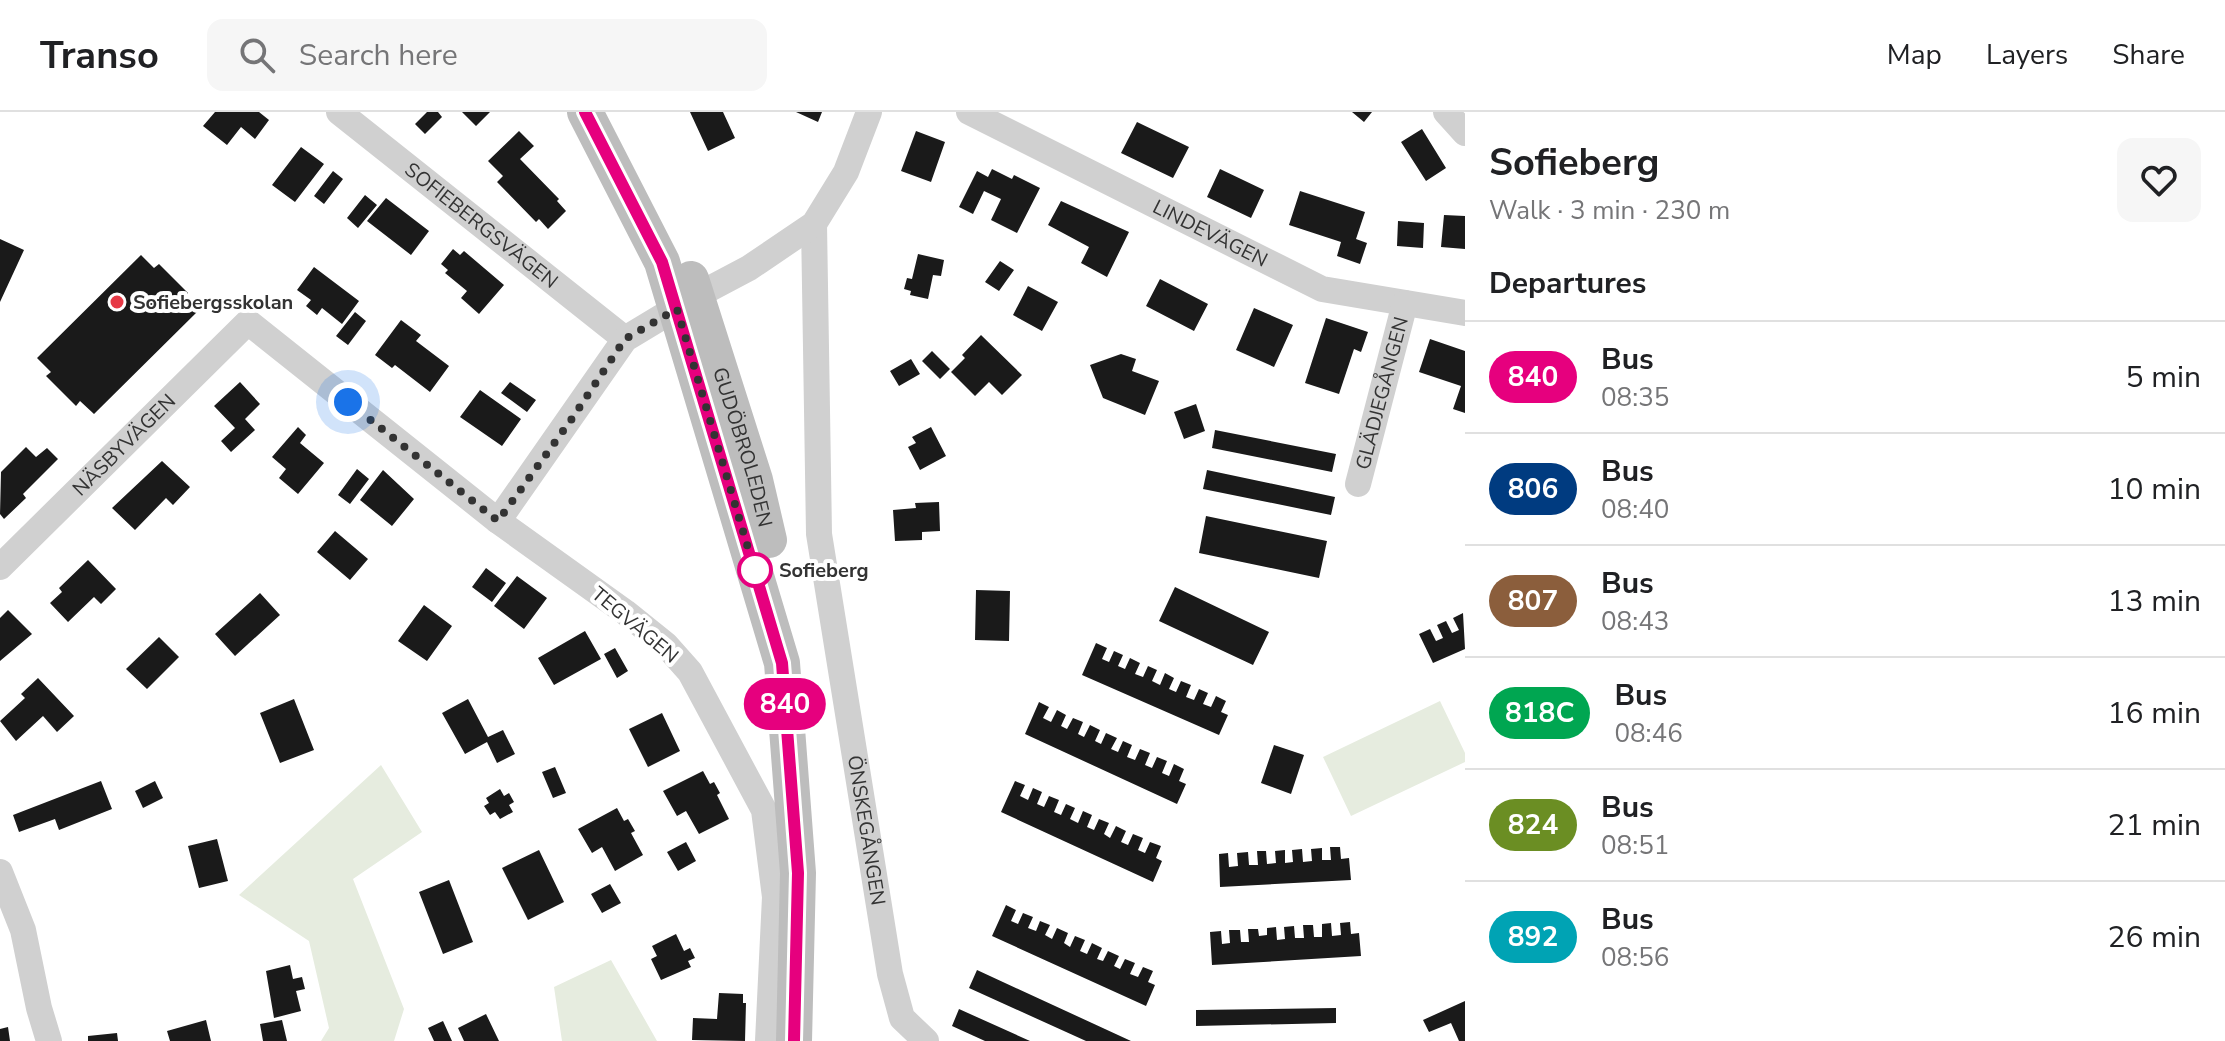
<!DOCTYPE html>
<meta charset="utf-8">
<style>
:root{--surface:#fff;--page:#f6f6f6;--text:#202124;--muted:#757577;--line:#e0e0e0}
body{margin:0;font-family:"Nunito Sans",sans-serif;background:var(--page);color:var(--text);height:100vh;display:flex;flex-direction:column;font-size:30px;white-space:nowrap}
*{box-sizing:border-box;margin:0}
p{font-size:26px;color:var(--muted)}
.icon{flex:none;width:44px;height:44px;fill:none;stroke:currentColor;stroke-width:2;stroke-linecap:round;stroke-linejoin:round}
.map{position:relative;flex:1;overflow:hidden}
.drawer{display:flex;flex-direction:column;background:var(--surface);width:760px}
.drawer>*{flex:none}
.badge{padding:0 16px;border-radius:26px;font-size:28px;line-height:52px}
.you{position:absolute;width:40px;height:40px;margin:-20px;border:6px solid #fff;border-radius:50%;background:#1a73e8;box-shadow:0 0 0 12px #1a73e833}
.map>.badge{position:absolute;translate:-50% -50%;box-shadow:0 0 0 4px #fff}
h2{padding:0 24px;font-size:30px;line-height:72px}
.round{display:grid;place-items:center;flex:none;width:84px;height:84px;border-radius:16px;background:var(--page)}
.summary{display:flex;align-items:center;justify-content:space-between;height:136px;padding:0 24px}
h1{font-size:38px;font-weight:700;line-height:60px}
ul{padding:0;list-style:none}
li{display:flex;align-items:center;gap:24px;height:112px;padding:0 24px;border-top:2px solid var(--line)}
li div{flex:1}
li b{display:block;font-size:30px}
li em{font-style:normal}
li .badge{min-width:88px;font-weight:700;text-align:center}
header{display:flex;align-items:center;gap:48px;box-sizing:border-box;height:112px;padding:0 40px;background:var(--surface);border-bottom:2px solid var(--line)}
header strong{font-size:38px}
nav{display:flex;gap:44px;margin-inline-start:auto;font-size:28px}
.search{width:560px;height:72px;background:var(--page);display:flex;align-items:center;gap:20px;box-sizing:border-box;padding:0 28px;border-radius:16px;color:var(--muted);font-size:30px}
main{display:flex;flex:1;min-height:0}
.map>svg:first-child{display:block}
.green{fill:#e6ecdf}
.building{fill:#1a1a1a}
.lines{fill:none;stroke-linecap:round;stroke-linejoin:round}
.street{stroke:#d0d0d0;stroke-width:26}
.secondary{stroke:#bdbdbd;stroke-width:36}
.line-casing{stroke:#fff;stroke-width:18}
.line{stroke:#e6007e;stroke-width:12}
.walk{stroke:#333;stroke-width:8;stroke-dasharray:0 14.4}
.poi-dot{fill:#e63946;stroke:#fff;stroke-width:3}
.stop-dot{fill:#fff;stroke:#e6007e;stroke-width:4}
.labels{text-anchor:middle;dominant-baseline:central;stroke-width:8;stroke-linejoin:round;paint-order:stroke}
.street-label{font-size:20px;fill:#333;stroke:#fff}
.poi-label{font-size:20px;font-weight:bold;fill:#333;stroke:#fff;text-anchor:start}
.stop-label{font-size:20px;font-weight:bold;fill:#333;stroke:#fff;text-anchor:start}
</style>
<header>
<strong>Transo</strong>
<div class="search"><svg class="icon" aria-label="search" viewBox="0 0 24 24"><circle cx="10" cy="10" r="6"/><path d="M15 15l6 6"/></svg>Search here</div>
<nav><a>Map</a><a>Layers</a><a>Share</a></nav>
</header>
<main>
<div class="map">
<svg width="1465" height="929" viewBox="0 0 1465 929">
<rect width="100%" height="100%" fill="#fff"/>
<path class="green" d="M1440 589 1465 641V650L1351 704 1323 645Z
M381 653 422 720 353 767 404 897 394 929H321L329 916 309 829 239 783Z
M611 848 657 929H562L554 875Z"/>
<path class="building" d="M215 0H259L269 8 255 27 241 15 227 33 203 14Z
M427 0H438L442 5 425 22 415 12Z
M462 0H490L476 14Z
M690 0H723L735 26 708 39Z
M796 0H822L818 10Z
M1352 0H1372L1364 10Z
M1137 10 1189 35 1173 66 1121 41Z
M1422 17 1446 56 1426 69 1401 30Z
M519 19 534 34 520 47 559 87 557 89 566 99 548 117 539 107 536 110 497 70 503 64 488 49Z
M916 19 945 30 931 70 901 59Z
M301 35 324 52 295 90 272 73Z
M992 57 1012 67 1014 63 1040 76 1017 121 991 108 1001 87 984 79 973 102 959 95 977 59 988 65Z
M1220 57 1264 78 1251 106 1207 85Z
M333 59 343 67 324 92 314 84Z
M1300 79 1365 100 1356 127 1367 131 1360 152 1337 144 1341 130 1289 113Z
M365 83 377 93 358 116 347 106Z
M386 86 429 119 411 143 367 109Z
M1061 89 1129 120 1107 165 1081 151 1089 135 1048 113Z
M1444 103 1465 104V137L1441 135Z
M1398 109 1424 111 1423 136 1397 134Z
M0 127 24 138 0 190Z
M453 137 460 143 464 139 504 173 479 202 461 186 467 179 445 161 448 158 441 152Z
M918 142 944 148 941 164 933 163 928 187 910 183 911 179 904 177 907 166 912 167Z
M141 143 154 156 159 152 188 181 184 186 197 200 94 302 80 289 76 294 46 264 51 260 37 246Z
M1000 149 1014 158 999 179 985 170Z
M314 155 359 189 342 212 322 196 317 203 306 194 311 188 297 178Z
M1160 167 1208 192 1194 219 1146 194Z
M1028 174 1058 190 1042 219 1013 203Z
M1254 196 1293 213 1274 255 1236 238Z
M355 200 366 209 348 233 336 224Z
M1326 206 1368 220 1361 240 1354 237 1339 282 1305 271Z
M401 208 421 223 416 229 449 254 430 280 395 253 392 256 375 243Z
M981 223 1022 263 1002 283 989 270 975 284 951 260 965 246 962 243Z
M1430 227 1465 239V301L1453 297 1461 274 1419 260Z
M932 239 950 257 940 267 922 249Z
M1121 242 1136 247 1132 259 1159 269 1145 303 1103 286 1090 253Z
M911 247 920 262 899 274 890 259Z
M240 270 260 292 245 307 255 318 231 340 221 329 235 316 214 294Z
M510 270 536 288 527 300 501 281Z
M480 278 521 307 502 334 460 305Z
M1196 292 1205 319 1184 327 1174 300Z
M298 315 306 323 300 331 324 351 298 382 279 366 286 357 272 345Z
M931 315 946 344 920 358 908 335 916 331 912 325Z
M1215 318 1336 342 1332 360 1212 336Z
M26 335 36 345 47 336 58 347 23 382 26 386 4 407 0 402 1 360Z
M162 349 190 375 173 393 166 386 135 418 112 396Z
M357 357 369 367 350 392 338 383Z
M383 358 414 387 392 414 360 388Z
M1207 358 1335 385 1331 403 1203 377Z
M939 390 940 419 922 420V428L895 429 893 398 916 396 915 391Z
M1206 404 1327 429 1319 466 1199 441Z
M335 419 368 447 350 468 317 440Z
M88 448 116 477 101 492 94 485 68 510 50 491 62 480 59 476Z
M486 456 506 471 492 490 472 475Z
M517 464 547 486 524 517 494 494Z
M1175 475 1269 520 1253 553 1159 509Z
M976 478 1010 479 1009 529 975 528Z
M260 481 280 503 235 544 215 522Z
M424 493 452 514 427 549 398 529Z
M8 498 32 522 0 549V506Z
M1463 501 1465 537 1433 551 1419 522 1430 517 1436 529 1443 526 1437 513 1446 509 1452 521 1459 518 1453 506Z
M585 519 601 547 554 573 538 546Z
M159 525 179 545 147 577 126 557Z
M1096 531 1107 536 1102 547 1109 550 1114 539 1123 543 1118 554 1125 557 1130 546 1140 551 1135 562 1143 565 1148 554 1157 558 1152 569 1160 573 1165 561 1174 566 1169 577 1176 580 1181 569 1191 573 1186 585 1194 588 1199 577 1208 581 1203 592 1211 595 1216 584 1226 589 1221 600 1228 603 1219 623 1082 563Z
M615 536 628 559 617 566 604 542Z
M38 566 74 604 57 620 43 604 16 629 0 609 25 586 21 582Z
M294 587 314 638 280 651 260 601Z
M468 587 488 625 503 618 515 642 497 651 487 630 465 642 442 601Z
M1039 590 1049 595 1043 606 1051 610 1057 598 1066 603 1061 614 1067 617 1073 606 1083 610 1078 622 1084 625 1090 613 1100 618 1095 629 1101 632 1106 621 1117 626 1111 637 1118 640 1123 629 1132 633 1127 645 1135 648 1140 637 1150 641 1145 653 1152 656 1157 645 1167 649 1162 661 1169 664 1174 652 1184 657 1179 669 1186 672 1177 692 1025 622Z
M662 601 680 639 648 655 629 617Z
M1274 633 1304 643 1291 682 1261 671Z
M555 655 566 681 553 686 542 660Z
M703 659 710 672 714 670 720 681 717 683 729 707 699 722 686 699 677 704 663 679Z
M101 669 112 697 59 718 55 707 19 720 13 703Z
M155 669 163 686 143 696 135 679Z
M1015 669 1025 673 1020 684 1028 688 1033 676 1042 680 1037 692 1044 695 1049 684 1059 688 1054 700 1061 703 1066 692 1075 696 1070 707 1078 711 1083 699 1092 703 1087 715 1094 718 1099 707 1109 711 1104 722 1110 726 1116 714 1126 719 1121 730 1128 733 1133 722 1143 726 1138 738 1145 741 1150 730 1161 734 1156 746 1162 749 1153 770 1001 700Z
M500 677 504 684 509 681 514 690 509 693 513 700 500 707 495 700 490 703 484 694 489 691 486 686Z
M617 696 624 709 628 707 635 719 631 721 643 743 615 759 602 735 592 741 578 717Z
M217 727 228 769 199 776 188 734Z
M686 730 696 749 678 759 667 740Z
M1330 735H1340L1341 747 1349 746 1351 768 1220 775 1219 742 1228 741 1229 755 1238 754 1237 741 1248 740 1249 753H1258L1257 739H1266L1267 752 1276 751 1275 739 1285 738V751L1293 750 1292 738 1302 737 1303 750 1312 749 1311 737 1322 736V748H1331Z
M539 738 564 790 528 808 502 756Z
M449 768 473 830 443 842 419 780Z
M610 772 621 791 602 801 591 782Z
M1006 793 1016 798 1011 809 1018 812 1023 801 1033 805 1028 816 1036 819 1040 809 1050 813 1045 823 1052 827 1057 816 1068 821 1064 831 1070 835 1075 824 1085 828 1080 839 1087 842 1092 831 1102 836 1097 847 1103 849 1108 839 1119 844 1114 854 1120 857 1125 847 1135 851 1130 862 1138 865 1143 855 1153 859 1148 870 1155 873 1146 894 992 824Z
M1350 810 1351 822 1359 821 1361 844 1212 853 1210 820 1221 819 1222 832 1230 831 1229 818H1240L1241 830H1249L1248 817H1258L1259 824 1267 823V816L1276 815 1277 828 1285 827 1284 815 1294 814 1295 826H1304L1303 813H1313L1314 825H1322V812L1331 811 1332 824 1341 823 1340 811Z
M676 822 684 839 690 836 695 846 688 849 691 855 661 868 651 847 657 844 652 834Z
M290 853 293 867 302 865 305 877 296 879 301 899 274 906 266 859Z
M977 858 1131 929H1086L969 876Z
M719 881 743 882V891H746L745 929 692 928 693 906 717 907Z
M1465 889V929H1459L1451 911 1429 920 1423 908Z
M1336 896V911L1196 914V898Z
M959 897 1030 929H985L952 914Z
M486 902 499 929H464L458 916Z
M206 908 211 929H170L167 919Z
M282 908 287 929H263L260 912Z
M443 909 452 929H434L428 916Z
M8 915 10 929H0V917Z
M117 921 118 929H88V924Z"/>
<g class="lines">
<g class="street">
<path id="s1" d="M339 0 625 227"/>
<path id="s2" d="M969 0 1322 177 1465 201"/>
<path d="M1446 0 1465 21"/>
<path id="s3" d="M814 112 819 422 890 862 902 906 926 929"/>
<path id="s4" d="M1358 372 1405 191"/>
<path id="s5" d="M0 455 248 210 498 409"/>
<path d="M0 760 23 818 39 896 49 929"/>
<path d="M768 929 775 785 764 698 690 560 666 533 625 500 498 409 625 227 698 183 749 156 814 112 846 60 869 0"/>
</g>
<g class="secondary">
<path d="M585 0 662 150 782 551 798 761 794 929"/>
<path id="s6" d="M691 167 755 368 769 428"/>
</g>
</g>
<g class="lines">
<defs>
<path id="line" d="M585 0 662 150 782 551 798 761 794 929"/>
</defs>
<use href="#line" class="line-casing"/>
<use href="#line" class="line"/>
<path class="walk" d="M348 290 498 409 571 308 625 227 677 197 756 463 755 458"/>
</g>
<circle class="poi-dot" cx="117" cy="190" r="8"/>
<circle class="stop-dot" cx="755" cy="458" r="16"/>
<g class="labels">
<g class="street-label">
<text stroke="none"><textPath href="#s1" startOffset="182">SOFIEBERGSVÄGEN</textPath></text>
<text stroke="none"><textPath href="#s2" startOffset="270">LINDEVÄGEN</textPath></text>
<text stroke="none"><textPath href="#s4" startOffset="94">GLÄDJEGÅNGEN</textPath></text>
<text stroke="none"><textPath href="#s5" startOffset="174">NÄSBYVÄGEN</textPath></text>
<text stroke="none"><textPath href="#s6" startOffset="176">GUDÖBROLEDEN</textPath></text>
<text transform="translate(635 513) rotate(40)">TEGVÄGEN</text>
<text stroke="none"><textPath href="#s3" startOffset="610">ÖNSKEGÅNGEN</textPath></text>
</g>
<g class="poi-label">
<text x="133" y="190">Sofiebergsskolan</text>
</g>
<g class="stop-label">
<text x="779" y="458">Sofieberg</text>
</g>
</g>
</svg>
<div class="you" style="left:348px;top:290px"></div>
<b class="badge" style="left:785px;top:592px;background:#e6007e;color:#fff">840</b>
</div>
<section class="drawer">
<div class="summary"><div><h1>Sofieberg</h1><p>Walk · 3 min · 230 m</p></div><a class="round"><svg class="icon" aria-label="heart" viewBox="0 0 24 24"><path d="M12 20l-8-8c-3-5 5-10 8-4 3-6 11-1 8 4z"/></svg></a></div>
<h2>Departures</h2>
<ul>
<li><span class="badge" style="background:#e6007e;color:#fff">840</span><div><b>Bus</b><p>08:35</p></div><em>5 min</em></li>
<li><span class="badge" style="background:#003b80;color:#fff">806</span><div><b>Bus</b><p>08:40</p></div><em>10 min</em></li>
<li><span class="badge" style="background:#8b5e3c;color:#fff">807</span><div><b>Bus</b><p>08:43</p></div><em>13 min</em></li>
<li><span class="badge" style="background:#00a651;color:#fff">818C</span><div><b>Bus</b><p>08:46</p></div><em>16 min</em></li>
<li><span class="badge" style="background:#6b8e23;color:#fff">824</span><div><b>Bus</b><p>08:51</p></div><em>21 min</em></li>
<li><span class="badge" style="background:#00a3b4;color:#fff">892</span><div><b>Bus</b><p>08:56</p></div><em>26 min</em></li>
</ul>
</section>
</main>
